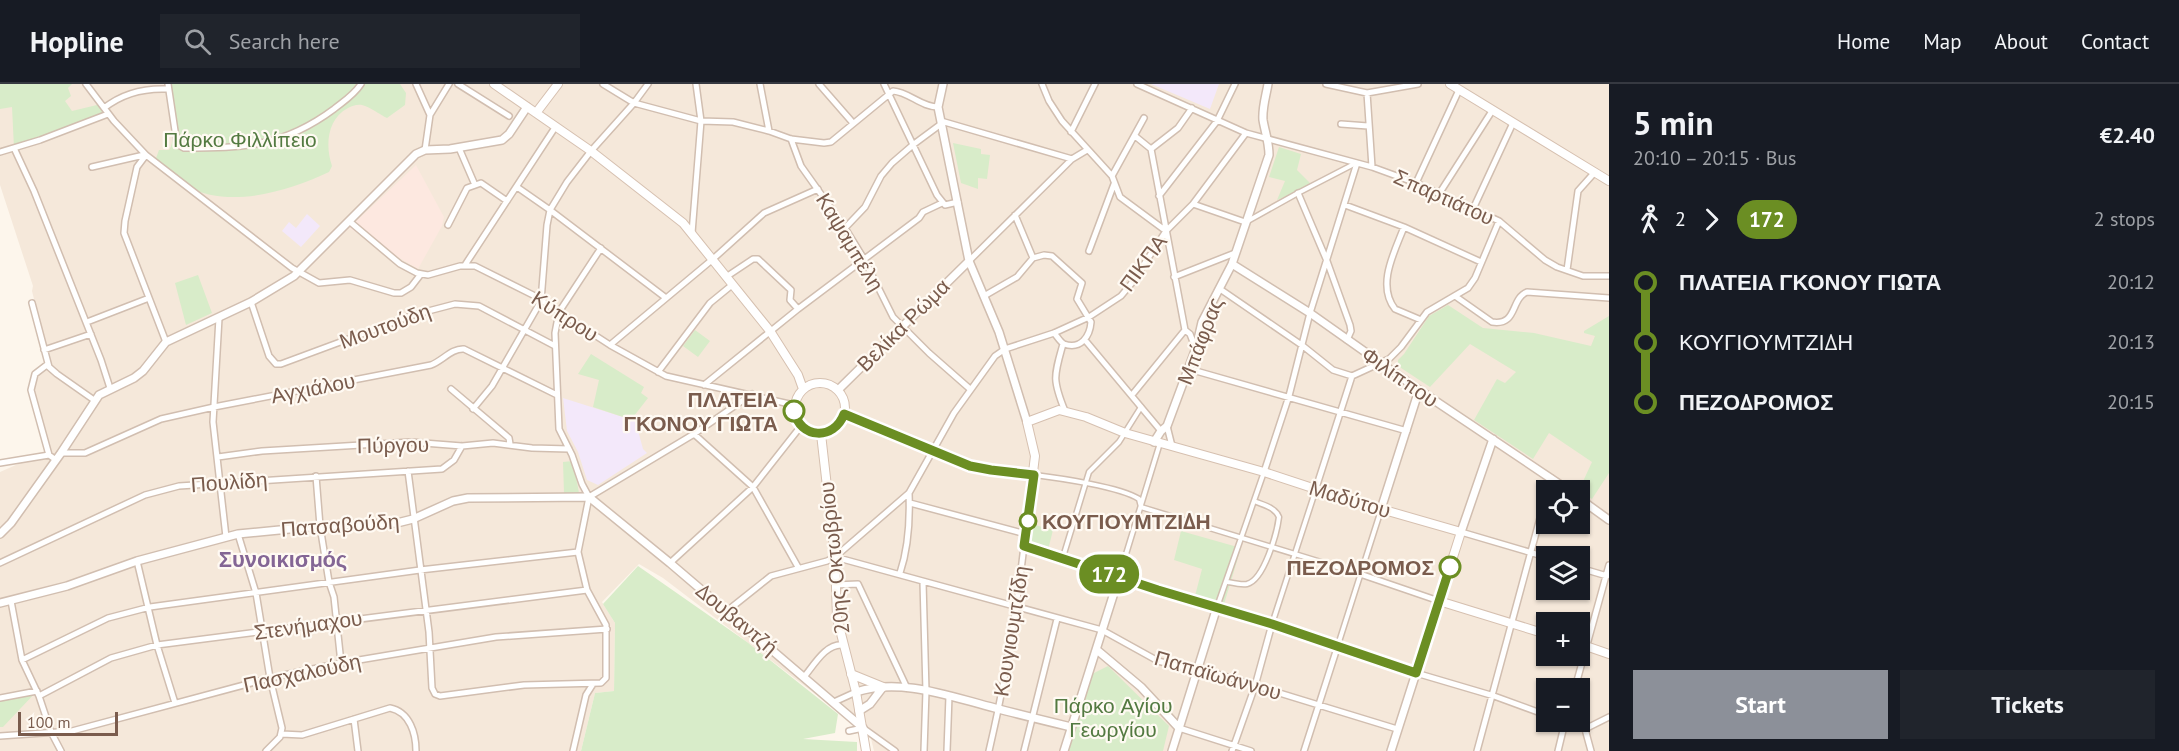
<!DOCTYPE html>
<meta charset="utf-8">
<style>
:root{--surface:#171b24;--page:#20242c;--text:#f1f3f6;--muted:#9ea1a6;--line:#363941;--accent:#8c9099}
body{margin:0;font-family:"PT Sans",sans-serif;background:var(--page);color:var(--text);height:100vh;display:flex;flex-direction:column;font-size:22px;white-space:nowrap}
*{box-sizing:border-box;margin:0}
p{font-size:20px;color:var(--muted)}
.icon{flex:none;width:33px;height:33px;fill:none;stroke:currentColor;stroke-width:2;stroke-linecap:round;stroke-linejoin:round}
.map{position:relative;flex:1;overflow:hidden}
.side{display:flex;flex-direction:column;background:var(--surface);width:570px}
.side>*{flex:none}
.badge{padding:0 12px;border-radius:20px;font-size:21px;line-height:39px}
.controls{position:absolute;left:1536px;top:396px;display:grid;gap:12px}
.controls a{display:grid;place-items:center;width:54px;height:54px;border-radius:0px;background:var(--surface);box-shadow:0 2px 4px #0004;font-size:30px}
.scale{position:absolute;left:18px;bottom:15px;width:100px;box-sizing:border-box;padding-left:6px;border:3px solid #7a5c4d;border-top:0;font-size:16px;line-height:21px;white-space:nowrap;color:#7a5c4d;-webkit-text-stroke:4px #fffaf3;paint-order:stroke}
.map>.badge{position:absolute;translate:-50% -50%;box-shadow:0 0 0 3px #fff}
.legs{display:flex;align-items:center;gap:9px;height:66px;padding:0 24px;font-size:20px}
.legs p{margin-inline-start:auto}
.summary{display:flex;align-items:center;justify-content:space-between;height:102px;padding:0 24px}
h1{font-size:33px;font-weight:700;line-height:45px}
.button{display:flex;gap:12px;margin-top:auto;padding:12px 24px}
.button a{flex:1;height:69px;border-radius:0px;background:var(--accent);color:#fff;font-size:24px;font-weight:700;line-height:69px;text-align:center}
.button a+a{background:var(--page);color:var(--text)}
ul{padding:0 24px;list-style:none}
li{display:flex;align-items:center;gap:21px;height:60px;font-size:22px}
li i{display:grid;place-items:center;width:9px;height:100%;margin:0 8px;background:currentColor}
li i::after{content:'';width:15px;height:15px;margin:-8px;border:4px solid;border-radius:50%;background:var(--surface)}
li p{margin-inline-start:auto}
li:first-child i{background:linear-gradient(#0000 50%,currentColor 0)}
li:last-child i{background:linear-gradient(currentColor 50%,#0000 0)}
header{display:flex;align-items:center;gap:36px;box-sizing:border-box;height:84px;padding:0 30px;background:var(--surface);border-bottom:2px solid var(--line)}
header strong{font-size:28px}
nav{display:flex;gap:33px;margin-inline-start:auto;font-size:21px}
.search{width:420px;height:54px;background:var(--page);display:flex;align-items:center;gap:15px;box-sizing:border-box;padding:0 21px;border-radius:0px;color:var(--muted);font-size:22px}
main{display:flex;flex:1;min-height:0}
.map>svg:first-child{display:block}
.residential{fill:#f5e8da;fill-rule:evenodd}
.commercial{fill:#fde8e0}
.education{fill:#f3e8fa}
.green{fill:#d8ecc9}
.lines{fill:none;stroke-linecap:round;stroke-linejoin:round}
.pedestrian-casing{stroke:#d1beb0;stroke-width:7}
.minor-casing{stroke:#d1beb0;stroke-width:8}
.tertiary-casing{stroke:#d1beb0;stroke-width:10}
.secondary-casing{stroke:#d6c0b0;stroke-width:10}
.pedestrian{stroke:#fff;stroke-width:4}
.minor{stroke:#fff;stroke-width:5}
.tertiary{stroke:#fff;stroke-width:7}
.secondary{stroke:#fff;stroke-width:8}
.line-1-casing{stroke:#fff;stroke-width:14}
.line-1{stroke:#6b8e23;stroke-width:9}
.stop-1-dot{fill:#fff;stroke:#6b8e23;stroke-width:3}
.labels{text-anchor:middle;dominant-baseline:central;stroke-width:4.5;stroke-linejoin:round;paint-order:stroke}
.park-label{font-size:21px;fill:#537a41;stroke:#fffaf3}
.street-label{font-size:21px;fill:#7a5c4d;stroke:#fffaf3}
.stop-label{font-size:21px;font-weight:bold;fill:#7a5c4d;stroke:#fffaf3;text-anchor:end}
.neighbourhood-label{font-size:22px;font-weight:bold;fill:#846695;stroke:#fffaf3}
</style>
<header>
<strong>Hopline</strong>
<div class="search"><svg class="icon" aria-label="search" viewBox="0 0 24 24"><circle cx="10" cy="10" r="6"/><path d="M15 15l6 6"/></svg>Search here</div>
<nav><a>Home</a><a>Map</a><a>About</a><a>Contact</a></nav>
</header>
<main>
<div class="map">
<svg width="1609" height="667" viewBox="0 0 1609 667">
<rect width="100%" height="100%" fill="#fdf6ec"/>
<path class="residential" d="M0 0H1609V667H874L868 642 856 641 663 494 639 480 602 518 615 539 614 607 595 609 581 667H0V388L50 366 34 308 37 292 50 279 32 207 33 202 0 101ZM1546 406H1580V440H1546ZM1546 472H1580V506H1546ZM1546 538H1580V572H1546ZM1546 604H1580V638H1546Z"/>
<path class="commercial" d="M416 81 444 133 442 142 418 185 349 144Z"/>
<path class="education" d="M1151 0H1219L1210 25Z
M307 130 320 142 301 163 282 147 289 138 296 144Z
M563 314 626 334 634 332 643 365 647 369 598 401 587 396 578 368 567 347Z"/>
<path class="green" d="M0 0H72L68 4 71 12 65 17 72 27 101 20 108 30 14 64 12 23 0 25Z
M170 0H400L406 9 405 21 387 34C379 30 370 23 362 21 357 20 352 22 348 24 327 35 325 62 332 82L329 88C289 107 230 125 188 103 176 97 165 85 155 77L159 66H169C175 58 170 49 175 41Z
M953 59 981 65V70L990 71 987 95 978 94V105L961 99Z
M1279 63 1301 70 1297 86 1312 101 1277 116 1285 97 1269 93Z
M198 191 212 229 186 241 175 199Z
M1448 221 1483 244 1534 249 1591 262 1595 252 1584 249V247L1609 232V389L1592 415 1579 406 1592 378 1549 349 1533 375 1474 336 1497 295 1505 299 1516 288 1470 260 1430 303 1398 282V276L1404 270 1429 232Z
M695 246 710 257 698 273 683 262Z
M591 270 644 303 641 309 648 314 634 332 626 334 593 323 599 296 578 290Z
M573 377 579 409H564L563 378Z
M1028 439 1053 446 1048 466 1024 459Z
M1181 447 1241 464 1224 520 1195 512 1202 485 1174 476Z
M638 482 747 558 838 630 835 649 803 655 857 658V667H581L595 609 614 607 615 539 603 520Z
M1108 582 1169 642 1163 667H1066L1092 590Z
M37 607 3 643H0V614Z"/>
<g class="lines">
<defs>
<path id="pedestrian" d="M1246 138 1298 109 1356 79
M1035 391C1059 394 1121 403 1139 415L1141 423 1360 490
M1063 473 1089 388 1119 358 1141 323
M1119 493 1160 359
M1228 498C1233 499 1241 501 1247 500 1264 496 1277 449 1279 433 1275 423 1263 421 1254 417
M1217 523 1264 388
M1272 540 1316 405
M1338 561 1381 426"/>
<path id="minor" d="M86 0 114 37 146 71 292 184 319 199 350 196 394 209H401L411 203 421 190
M168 0 177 60 184 64C244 64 283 63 334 25 344 17 354 11 361 0
M416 0 430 31 425 66
M458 0 509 32
M603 0 634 19 701 37 733 38 769 47 791 55 824 59 831 58 893 7C909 8 921 23 938 23
M760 0 769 47
M819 0 853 39
M884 0 937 111 945 121 958 118
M1042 0 1049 17 1062 37 1112 92 1120 113 1166 147
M1137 0 1246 49 1372 83 1416 99 1499 137 1545 176 1557 183 1583 192H1609
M1326 0 1367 9 1418 0
M1367 9 1372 83
M104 24C123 9 143 4 167 5
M430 31 449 0
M1341 40 1368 42
M1071 48 1095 0
M1135 52 1151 65 1185 246 1190 250 1195 263
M791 55 801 82 845 144 864 175 893 233 929 269 970 305
M14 64 34 107 101 276 110 304
M459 64 475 101
M1151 65 1178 44 1192 24
M0 68 40 56 108 30
M146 71 137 83 125 137 124 149 166 258
M92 83 144 71
M1112 92 1144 34
M1416 99 1459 6
M517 103 550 126 666 214
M1298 109 1327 177 1350 241 1351 247 1347 256
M1439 110 1492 27
M1159 112 1217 37 1235 0
M1193 120 1245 138
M1345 121 1404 143 1481 178
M1473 125 1513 39
M1015 131 1033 174 1044 171 1052 172 1082 199 1077 215 1091 238C1090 252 1081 266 1064 260 1060 258 1057 252 1054 249
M349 137 400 180 417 189 428 191 460 182H475L533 211 610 261 666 292 794 321
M448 141 467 104 481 99 507 117
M1404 143C1395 167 1376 201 1395 225L1421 236
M845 144 865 123 881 92 892 79 914 60 941 40V37L1072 75
M692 149 701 37 696 0
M1089 167 1114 100
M969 177 1072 75 1087 66
M465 181 556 42
M1567 186 1578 107 1595 88
M726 193 753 175H758L791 206 790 216 798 225
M1174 193 1235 169
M1220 205 1303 262 1333 286 1352 292
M984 212 1017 193 1033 174
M1455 212 1492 238C1518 242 1510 215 1527 208L1609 214
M251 218 269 272 276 280H281L413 231 455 220 479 222 555 262
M32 219 49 283 57 290 94 316
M219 234 213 338 226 453
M87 238 149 214
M1085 256 1161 347
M1063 260C1054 292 1052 295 1065 327
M610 261 713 175 764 129 818 105
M44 266 91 250
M48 280 35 290 31 306 49 371
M1189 285 1407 347
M658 288 710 219 732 201
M1352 292 1389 275 1401 263 1427 228 1468 204 1475 194 1499 137
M704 301 798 225 919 134 923 128 942 119
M451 305 509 354 510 360
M1132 311 1185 246
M473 325 492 302 541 217 547 141 550 126 567 98 591 67 634 19 648 0
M1167 342 1172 362
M694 350 753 403 798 483
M61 369H85L161 335 214 323 431 281C442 277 452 264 464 265L557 311
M218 373 262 367 411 358 462 362 493 359 532 364 569 365
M0 379 49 371 56 376
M408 387 429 548 432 604 435 610 440 612 524 601 601 599 606 594V541L587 506 578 468 589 413 694 350 752 310
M1264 388 1289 312 1310 229 1357 79
M316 392 320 442 329 498 334 513 341 579
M1316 404 1352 292
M1548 406 1551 394
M589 413 582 400 572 371 559 345 555 249 559 228 601 164
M910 419 1026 450
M1461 448 1546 473
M238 450 256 509 270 594 282 644 280 653 266 667
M835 473 1102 546 1158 577 1182 583 1198 584 1397 645
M137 477 157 561 175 619
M0 479 145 411 179 402 442 385 454 376 462 362
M670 479 753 403 801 342
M1580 484 1607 492
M900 489C908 465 910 434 909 409
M1360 490 1439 517
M923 498 926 607 924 667
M835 501 858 500 907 604
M11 517 22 576 39 612 51 648 61 667
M727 527 771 492 827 477 835 473 909 409 954 329 995 272 1005 265 1054 249 1089 233 1121 212 1131 200 1166 147 1193 120 1246 49
M22 576 108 534 150 523 420 486 578 468
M1416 589 1494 612 1546 631
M804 593C814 581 826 559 843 561
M1575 604 1609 481
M39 612 111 574 157 561 587 506
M0 614 37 607
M834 618 856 608
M354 635 358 667
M1564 638 1585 645 1591 667
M1179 644 1251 667
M1585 645 1609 633
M849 647 863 644 895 667
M282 650 302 651 390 624C410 628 416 650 416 667
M0 652 72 647 270 594 341 579 496 553 607 545
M573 667 586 611 593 600
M947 667 949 612
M989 667C1005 599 1016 531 1024 462
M1024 667 1057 535
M1232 667 1255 602 1272 540
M1304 667 1338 561
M1477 667 1546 412
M1558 667 1565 638"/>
<path id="tertiary" d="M943 0 938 23 969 177 999 248 1027 338
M1232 180 1310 229 1419 306 1568 406
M838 306 969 177
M1154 358 1161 347 1167 342 1196 264 1202 238 1232 180 1269 71C1269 58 1265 48 1263 36 1262 24 1266 12 1268 0
M1580 415 1609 436
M1381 425 1419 306
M1461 448 1493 355
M0 450 11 439 61 369 99 311 134 294 143 287 166 258 251 218 294 192 416 70 425 66 450 65 502 56 509 50 527 23
M0 519 67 502 137 477 238 450 320 442 397 439 413 435 453 417 468 414 589 413 670 479 863 644
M1097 566 1141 603 1179 644
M856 608C901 593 951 613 995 624 1021 631 1046 637 1071 643
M859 627 870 620 883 603
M1064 667 1119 493
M1172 667 1217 523
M1391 667 1416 589"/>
<path id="secondary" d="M494 0 591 67 683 139 770 247 798 291 803 305
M1450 0 1609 97
M536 29 558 0
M795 324a25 25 0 1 1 50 0a25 25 0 1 1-50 0Z
M1059 326 1086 333 1125 349 1264 388 1346 415 1461 448 1416 589 1272 540 1119 493 1024 462 1035 372 1027 338Z
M845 330 970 382 991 386 1034 391
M821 350 835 473 837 534 856 608 866 667
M1439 517 1546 550
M1580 560 1609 570
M851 590 883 603"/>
</defs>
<use href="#pedestrian" class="pedestrian-casing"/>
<use href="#minor" class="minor-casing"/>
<use href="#tertiary" class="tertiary-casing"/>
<use href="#secondary" class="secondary-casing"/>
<use href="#pedestrian" class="pedestrian"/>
<use href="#minor" class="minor"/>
<use href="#tertiary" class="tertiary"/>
<use href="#secondary" class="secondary"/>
</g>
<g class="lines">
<defs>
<path id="line-1" d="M794 327C800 355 834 357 844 330L970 382 991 386 1034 391 1024 462 1158 506 1272 540 1416 589 1450 483"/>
</defs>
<use href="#line-1" class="line-1-casing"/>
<use href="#line-1" class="line-1"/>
</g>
<g class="stop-1-dot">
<circle cx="794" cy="327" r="10"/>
<circle cx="1028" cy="437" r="8"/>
<circle cx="1450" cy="483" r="10"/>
</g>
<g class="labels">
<g class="park-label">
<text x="240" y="55">Πάρκο Φιλλίπειο</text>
<text x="1113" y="621">Πάρκο Αγίου<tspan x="1113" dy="24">Γεωργίου</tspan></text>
</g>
<g class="street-label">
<text transform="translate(1444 113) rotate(24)">Σπαρτιάτου</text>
<text transform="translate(850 158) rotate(59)">Καψαμπέλη</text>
<text transform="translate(1143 179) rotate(-54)">ΠΙΚΠΑ</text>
<text transform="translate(565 232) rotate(33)">Κύπρου</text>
<text transform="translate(903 241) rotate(-45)">Βελίκα Ρώμα</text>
<text transform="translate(385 242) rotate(-20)">Μουτούδη</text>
<text transform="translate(1200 257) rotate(-69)">Μπάφρας</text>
<text transform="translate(1400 293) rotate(35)">Φιλίππου</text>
<text transform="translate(313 304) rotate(-11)">Αγχιάλου</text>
<text transform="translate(393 361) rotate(-1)">Πύργου</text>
<text transform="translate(229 398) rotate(-4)">Πουλίδη</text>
<text transform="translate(1350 415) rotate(17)">Μαδύτου</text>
<text transform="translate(340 441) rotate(-4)">Πατσαβούδη</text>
<text transform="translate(834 474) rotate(-96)">20ης Οκτωβρίου</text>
<text transform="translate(737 535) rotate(40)">Δουβαντζή</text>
<text transform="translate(308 541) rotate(-8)">Στενήμαχου</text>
<text transform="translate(1011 547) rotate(-81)">Κουγιουμτζίδη</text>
<text transform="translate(302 589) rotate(-12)">Πασχαλούδη</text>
<text transform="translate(1218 591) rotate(16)">Παπαϊωάννου</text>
</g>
<g class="stop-label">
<text x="778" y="315">ΠΛΑΤΕΙΑ<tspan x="778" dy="24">ΓΚΟΝΟΥ ΓΙΩΤΑ</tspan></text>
<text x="1042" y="437" text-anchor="start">ΚΟΥΓΙΟΥΜΤΖΙΔΗ</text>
<text x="1434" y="483">ΠΕΖΟΔΡΟΜΟΣ</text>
</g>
<g class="neighbourhood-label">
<text x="283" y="475">Συνοικισμός</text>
</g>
</g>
</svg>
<div class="controls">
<a><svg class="icon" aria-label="locate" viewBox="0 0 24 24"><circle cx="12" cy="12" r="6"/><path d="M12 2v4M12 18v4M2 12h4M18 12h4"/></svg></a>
<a><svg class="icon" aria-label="layers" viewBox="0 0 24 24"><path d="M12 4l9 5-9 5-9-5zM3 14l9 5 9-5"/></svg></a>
<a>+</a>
<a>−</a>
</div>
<div class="scale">100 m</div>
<b class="badge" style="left:1109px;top:490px;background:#6b8e23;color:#fff">172</b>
</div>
<section class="side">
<div class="summary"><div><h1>5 min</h1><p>20:10 – 20:15 · Bus</p></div><b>€2.40</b></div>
<div class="legs"><svg class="icon" aria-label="walk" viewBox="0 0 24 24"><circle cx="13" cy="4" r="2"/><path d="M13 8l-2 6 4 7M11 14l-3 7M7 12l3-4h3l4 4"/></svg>2<svg class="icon" aria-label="forward" viewBox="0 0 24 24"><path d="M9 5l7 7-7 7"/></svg><b class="badge" style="background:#6b8e23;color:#fff">172</b><p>2 stops</p></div>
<ul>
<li><i style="color:#6b8e23"></i><b>ΠΛΑΤΕΙΑ ΓΚΟΝΟΥ ΓΙΩΤΑ</b><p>20:12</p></li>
<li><i style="color:#6b8e23"></i><span>ΚΟΥΓΙΟΥΜΤΖΙΔΗ</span><p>20:13</p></li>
<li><i style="color:#6b8e23"></i><b>ΠΕΖΟΔΡΟΜΟΣ</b><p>20:15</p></li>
</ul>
<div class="button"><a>Start</a><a>Tickets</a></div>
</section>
</main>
